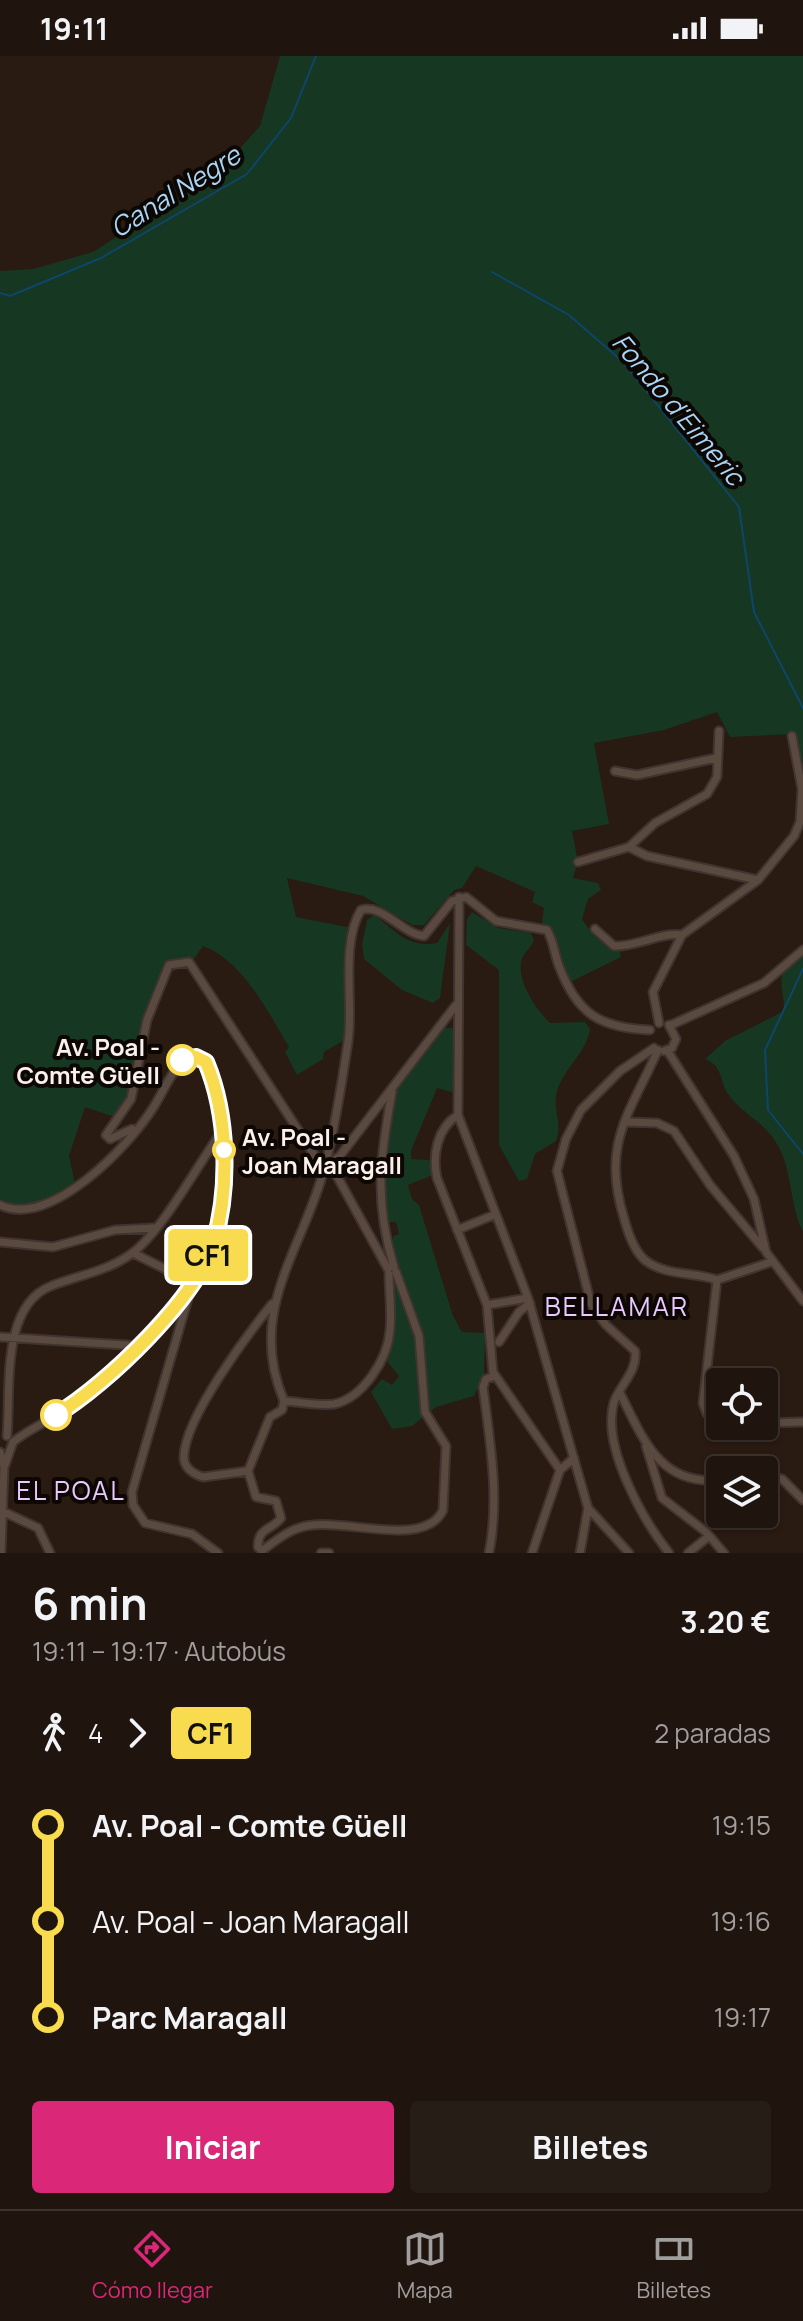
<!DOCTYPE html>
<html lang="es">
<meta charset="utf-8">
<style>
:root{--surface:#1f140e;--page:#271d17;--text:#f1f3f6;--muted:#a19e9e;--line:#3c332e;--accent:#db2777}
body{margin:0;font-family:Manrope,sans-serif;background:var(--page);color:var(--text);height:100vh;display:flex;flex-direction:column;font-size:30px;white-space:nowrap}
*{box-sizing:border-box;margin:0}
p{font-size:26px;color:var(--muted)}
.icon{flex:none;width:44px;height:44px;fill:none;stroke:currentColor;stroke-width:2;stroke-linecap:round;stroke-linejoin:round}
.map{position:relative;height:1497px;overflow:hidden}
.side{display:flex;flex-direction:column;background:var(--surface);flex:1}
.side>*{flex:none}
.badge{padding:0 16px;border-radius:6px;font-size:28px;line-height:52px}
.buttons{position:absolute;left:706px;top:1312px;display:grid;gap:16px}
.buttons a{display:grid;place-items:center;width:72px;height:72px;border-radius:8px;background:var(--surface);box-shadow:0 2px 6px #0004,0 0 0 2px var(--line);font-size:40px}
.map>.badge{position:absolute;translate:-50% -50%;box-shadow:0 0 0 4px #fff}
.legs{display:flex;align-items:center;gap:12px;height:88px;padding:0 32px;font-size:26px}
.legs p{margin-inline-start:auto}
.headline{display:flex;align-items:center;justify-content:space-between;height:136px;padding:0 32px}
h1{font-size:44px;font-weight:700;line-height:60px}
.button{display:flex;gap:16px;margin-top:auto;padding:16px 32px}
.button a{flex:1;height:92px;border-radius:8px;background:var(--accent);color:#fff;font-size:32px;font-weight:700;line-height:92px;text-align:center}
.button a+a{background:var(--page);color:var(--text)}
ul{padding:0 32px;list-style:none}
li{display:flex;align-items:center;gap:28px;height:96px;font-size:30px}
li i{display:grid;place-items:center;width:12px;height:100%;margin:0 10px;background:currentColor}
li i::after{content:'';width:20px;height:20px;margin:-10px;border:6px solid;border-radius:50%;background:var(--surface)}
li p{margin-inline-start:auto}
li:first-child i{background:linear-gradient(#0000 50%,currentColor 0)}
li:last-child i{background:linear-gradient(currentColor 50%,#0000 0)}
.status{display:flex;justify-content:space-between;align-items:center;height:56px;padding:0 40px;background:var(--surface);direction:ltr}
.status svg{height:22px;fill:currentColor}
.tab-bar{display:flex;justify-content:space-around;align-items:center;height:112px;border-top:2px solid var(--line);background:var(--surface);font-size:22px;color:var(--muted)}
.tab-bar a{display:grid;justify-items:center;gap:4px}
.tab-bar .on{color:var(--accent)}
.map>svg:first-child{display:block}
.green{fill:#163722}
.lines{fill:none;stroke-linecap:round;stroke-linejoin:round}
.stream{stroke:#0d466a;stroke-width:2}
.street-casing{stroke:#403430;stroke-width:11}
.street{stroke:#5a493f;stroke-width:7}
.line-1-casing{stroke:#fff;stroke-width:18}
.line-1{stroke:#f9db4f;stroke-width:12}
.stop-1-dot{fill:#fff;stroke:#f9db4f;stroke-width:4}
.labels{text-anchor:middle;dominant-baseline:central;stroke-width:8;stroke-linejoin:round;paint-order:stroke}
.stop-label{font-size:24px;font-weight:bold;fill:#fbf0eb;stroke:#0d0704;text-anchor:end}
.water-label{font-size:26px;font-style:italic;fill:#a9d5f8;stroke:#0d0704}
.neighbourhood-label{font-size:26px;letter-spacing:2px;fill:#e9c9ff;stroke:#0d0704}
</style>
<div class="status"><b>19:11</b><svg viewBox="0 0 49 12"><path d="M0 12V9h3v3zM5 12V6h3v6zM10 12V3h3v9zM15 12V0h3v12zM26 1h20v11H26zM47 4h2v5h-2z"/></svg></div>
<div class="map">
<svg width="803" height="1497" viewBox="0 0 803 1497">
<rect width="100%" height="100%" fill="#291a12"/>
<path class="green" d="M280 0H803V709L796 678 730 681 717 656 664 674 594 687 609 768 572 775 578 806 573 822 598 827 601 834 588 843 582 863C593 879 600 888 619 893L621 901 570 926 557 887 542 866 544 852 532 846 535 836 476 810 462 832 454 834 424 869H412L363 840 287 822 296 861 352 872 348 982 324 996 323 1003 297 1019 285 996 289 991C268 956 243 905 203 890L189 910C138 915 145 1005 129 1040 126 1047 120 1054 115 1061L85 1051 69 1100 77 1137 43 1152 5 1156 0 1154V215L33 213 93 196 221 113 260 70Z
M472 856 498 872 531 877 534 885C530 893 522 898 521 907 518 927 537 954 550 967L585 966 590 973C587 996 564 1012 557 1035 552 1052 563 1067 556 1085L535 1098 527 1123 519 1125 499 1089V914L466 889 467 863Z
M374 859C397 875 406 892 437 887L450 867 440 942 433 947 402 934 364 903 362 888 367 864Z
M803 902V1176C791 1153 792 1122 782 1098 769 1066 743 1060 728 1038 719 1024 723 1010 705 1003L725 985 784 955C785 933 770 911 803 902Z
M443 972H452L455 976 458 1038 437 1032 411 1095V1103L429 1104 433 1119 408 1129 412 1143 419 1149 453 1260 462 1276 485 1277 484 1319 474 1340 436 1351 412 1370 392 1373 371 1336 382 1323 392 1329 399 1320 386 1304 394 1277 393 1180 399 1178 396 1166H387C380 1142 387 1053 398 1031 408 1010 428 991 443 972Z"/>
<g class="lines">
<path class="stream" d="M492 216 569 259 623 306 739 451 754 556 803 652
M0 237 10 240 101 202 247 118 291 62 316 0
M803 913 765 994 768 1054 803 1098"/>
<defs>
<path id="street" d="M719 675 717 721 707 738 655 767 629 791 647 800 758 824
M615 715 637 719 716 702
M578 806 629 791
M459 841 458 1059 528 1242 588 1452 629 1497
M595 873 614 890C638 891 659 876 682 879
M659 967 653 936 682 879 758 824 794 780 800 766 802 733 792 680
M671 969 764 927 803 894
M654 992 620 1015 581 1054 566 1083 557 1115 591 1248 606 1269 635 1295C638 1315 620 1329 614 1346 601 1390 643 1464 669 1497
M658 994C629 1059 601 1088 624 1162 628 1177 634 1196 646 1205 666 1220 695 1216 717 1224
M667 994 734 1100 754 1143 766 1196 803 1245
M664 995 672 992 676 983 669 969
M392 1036C380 1102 374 1145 394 1211
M458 1059C437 1072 432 1100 437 1122L487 1249 493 1316 560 1414
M625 1066 657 1067 674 1075 710 1129 763 1192
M132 1073 110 1083 106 1079 131 1043 147 964 169 909 189 906 315 1100 332 1111 388 1213
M326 1108 339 1101 456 949
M0 1149C50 1173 129 1090 153 1052 163 1036 170 1019 182 1004L196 1001 206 1006C213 1023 215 1042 218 1060 245 1193 169 1274 70 1350 52 1364 30 1372 13 1386
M457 1174 496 1158
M0 1186 53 1191 115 1174 154 1172
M133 1197 193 1227
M717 1224 703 1347 707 1358 720 1367
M717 1224 771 1206
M192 1229 132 1436 133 1449 145 1467 192 1478 218 1497
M487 1249 528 1242
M0 1281 141 1290
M499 1286 519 1256 530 1247
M620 1337C643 1383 660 1430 720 1424
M284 1345C245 1253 305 1192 326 1106 336 1067 342 1026 348 986 354 949 340 887 361 854 382 847 402 878 424 880L452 845 466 841 496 865 547 874C554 886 554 897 559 910 577 958 600 972 650 974
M284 1345C300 1346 318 1350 334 1348 363 1342 388 1303 390 1274 392 1255 389 1236 389 1218
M764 1367 803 1366
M733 1370H740
M7 1380C11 1336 0 1250 51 1230 76 1220 108 1215 131 1198 162 1176 198 1108 222 1075
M646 1390 662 1442 706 1476 724 1497
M0 1396 4 1411 1 1497
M5 1409 13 1386
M248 1415 203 1421C193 1418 183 1411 184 1400 185 1362 247 1279 272 1248
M764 1418 782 1423 803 1444
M4 1456 38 1472 50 1497
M263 1494C279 1482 292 1471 313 1469 349 1464 426 1492 443 1454L446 1390 425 1356 419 1280 396 1216
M262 1495 258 1491C258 1471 271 1475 281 1462L276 1445 256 1441 248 1415 270 1361 282 1354 284 1345
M321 1497H329
M489 1497C500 1442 490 1386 483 1331L486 1323 495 1320
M532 1497 560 1414 574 1402
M580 1497 588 1452
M688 1497 708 1481"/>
</defs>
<use href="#street" class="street-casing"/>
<use href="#street" class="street"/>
</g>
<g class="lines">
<defs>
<path id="line-1" d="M56 1359C107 1328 196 1243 214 1186 230 1131 228 1059 206 1006L196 1001 182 1004"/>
</defs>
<use href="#line-1" class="line-1-casing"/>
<use href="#line-1" class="line-1"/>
</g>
<g class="stop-1-dot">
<circle cx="182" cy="1004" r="14"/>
<circle cx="224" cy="1094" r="10"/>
<circle cx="56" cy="1359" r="14"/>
</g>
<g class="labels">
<g class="stop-label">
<text x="160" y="990">Av. Poal -<tspan x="160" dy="28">Comte Güell</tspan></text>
<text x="242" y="1080" text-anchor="start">Av. Poal -<tspan x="242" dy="28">Joan Maragall</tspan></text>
</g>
<g class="water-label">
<text transform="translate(175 135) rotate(-32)">Canal Negre</text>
<text transform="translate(679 353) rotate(50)">Fondo d'Eimeric</text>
</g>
<g class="neighbourhood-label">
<text x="617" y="1250">BELLAMAR</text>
<text x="71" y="1434">EL POAL</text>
</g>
</g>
</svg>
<div class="buttons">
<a><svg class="icon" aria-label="locate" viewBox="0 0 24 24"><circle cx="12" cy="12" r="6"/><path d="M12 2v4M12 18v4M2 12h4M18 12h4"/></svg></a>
<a><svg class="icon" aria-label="layers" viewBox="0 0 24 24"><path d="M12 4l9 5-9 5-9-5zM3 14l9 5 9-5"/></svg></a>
</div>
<b class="badge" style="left:208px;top:1199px;background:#f9db4f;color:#111">CF1</b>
</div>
<section class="side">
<div class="headline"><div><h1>6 min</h1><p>19:11 – 19:17 · Autobús</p></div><b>3.20 €</b></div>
<div class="legs"><svg class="icon" aria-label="walk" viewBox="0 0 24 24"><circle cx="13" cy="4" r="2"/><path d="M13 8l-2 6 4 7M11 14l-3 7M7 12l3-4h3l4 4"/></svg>4<svg class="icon" aria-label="forward" viewBox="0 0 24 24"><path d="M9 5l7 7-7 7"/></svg><b class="badge" style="background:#f9db4f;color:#111">CF1</b><p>2 paradas</p></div>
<ul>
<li><i style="color:#f9db4f"></i><b>Av. Poal - Comte Güell</b><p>19:15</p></li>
<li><i style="color:#f9db4f"></i><span>Av. Poal - Joan Maragall</span><p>19:16</p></li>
<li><i style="color:#f9db4f"></i><b>Parc Maragall</b><p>19:17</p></li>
</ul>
<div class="button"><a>Iniciar</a><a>Billetes</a></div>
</section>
<nav class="tab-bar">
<a class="on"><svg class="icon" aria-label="directions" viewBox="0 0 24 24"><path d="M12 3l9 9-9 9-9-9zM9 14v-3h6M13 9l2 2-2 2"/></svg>Cómo llegar</a>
<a><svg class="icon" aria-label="map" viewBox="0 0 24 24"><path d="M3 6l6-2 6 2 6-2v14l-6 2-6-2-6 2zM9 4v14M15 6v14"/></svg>Mapa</a>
<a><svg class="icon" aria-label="tickets" viewBox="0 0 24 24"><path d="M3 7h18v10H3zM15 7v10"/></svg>Billetes</a>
</nav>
